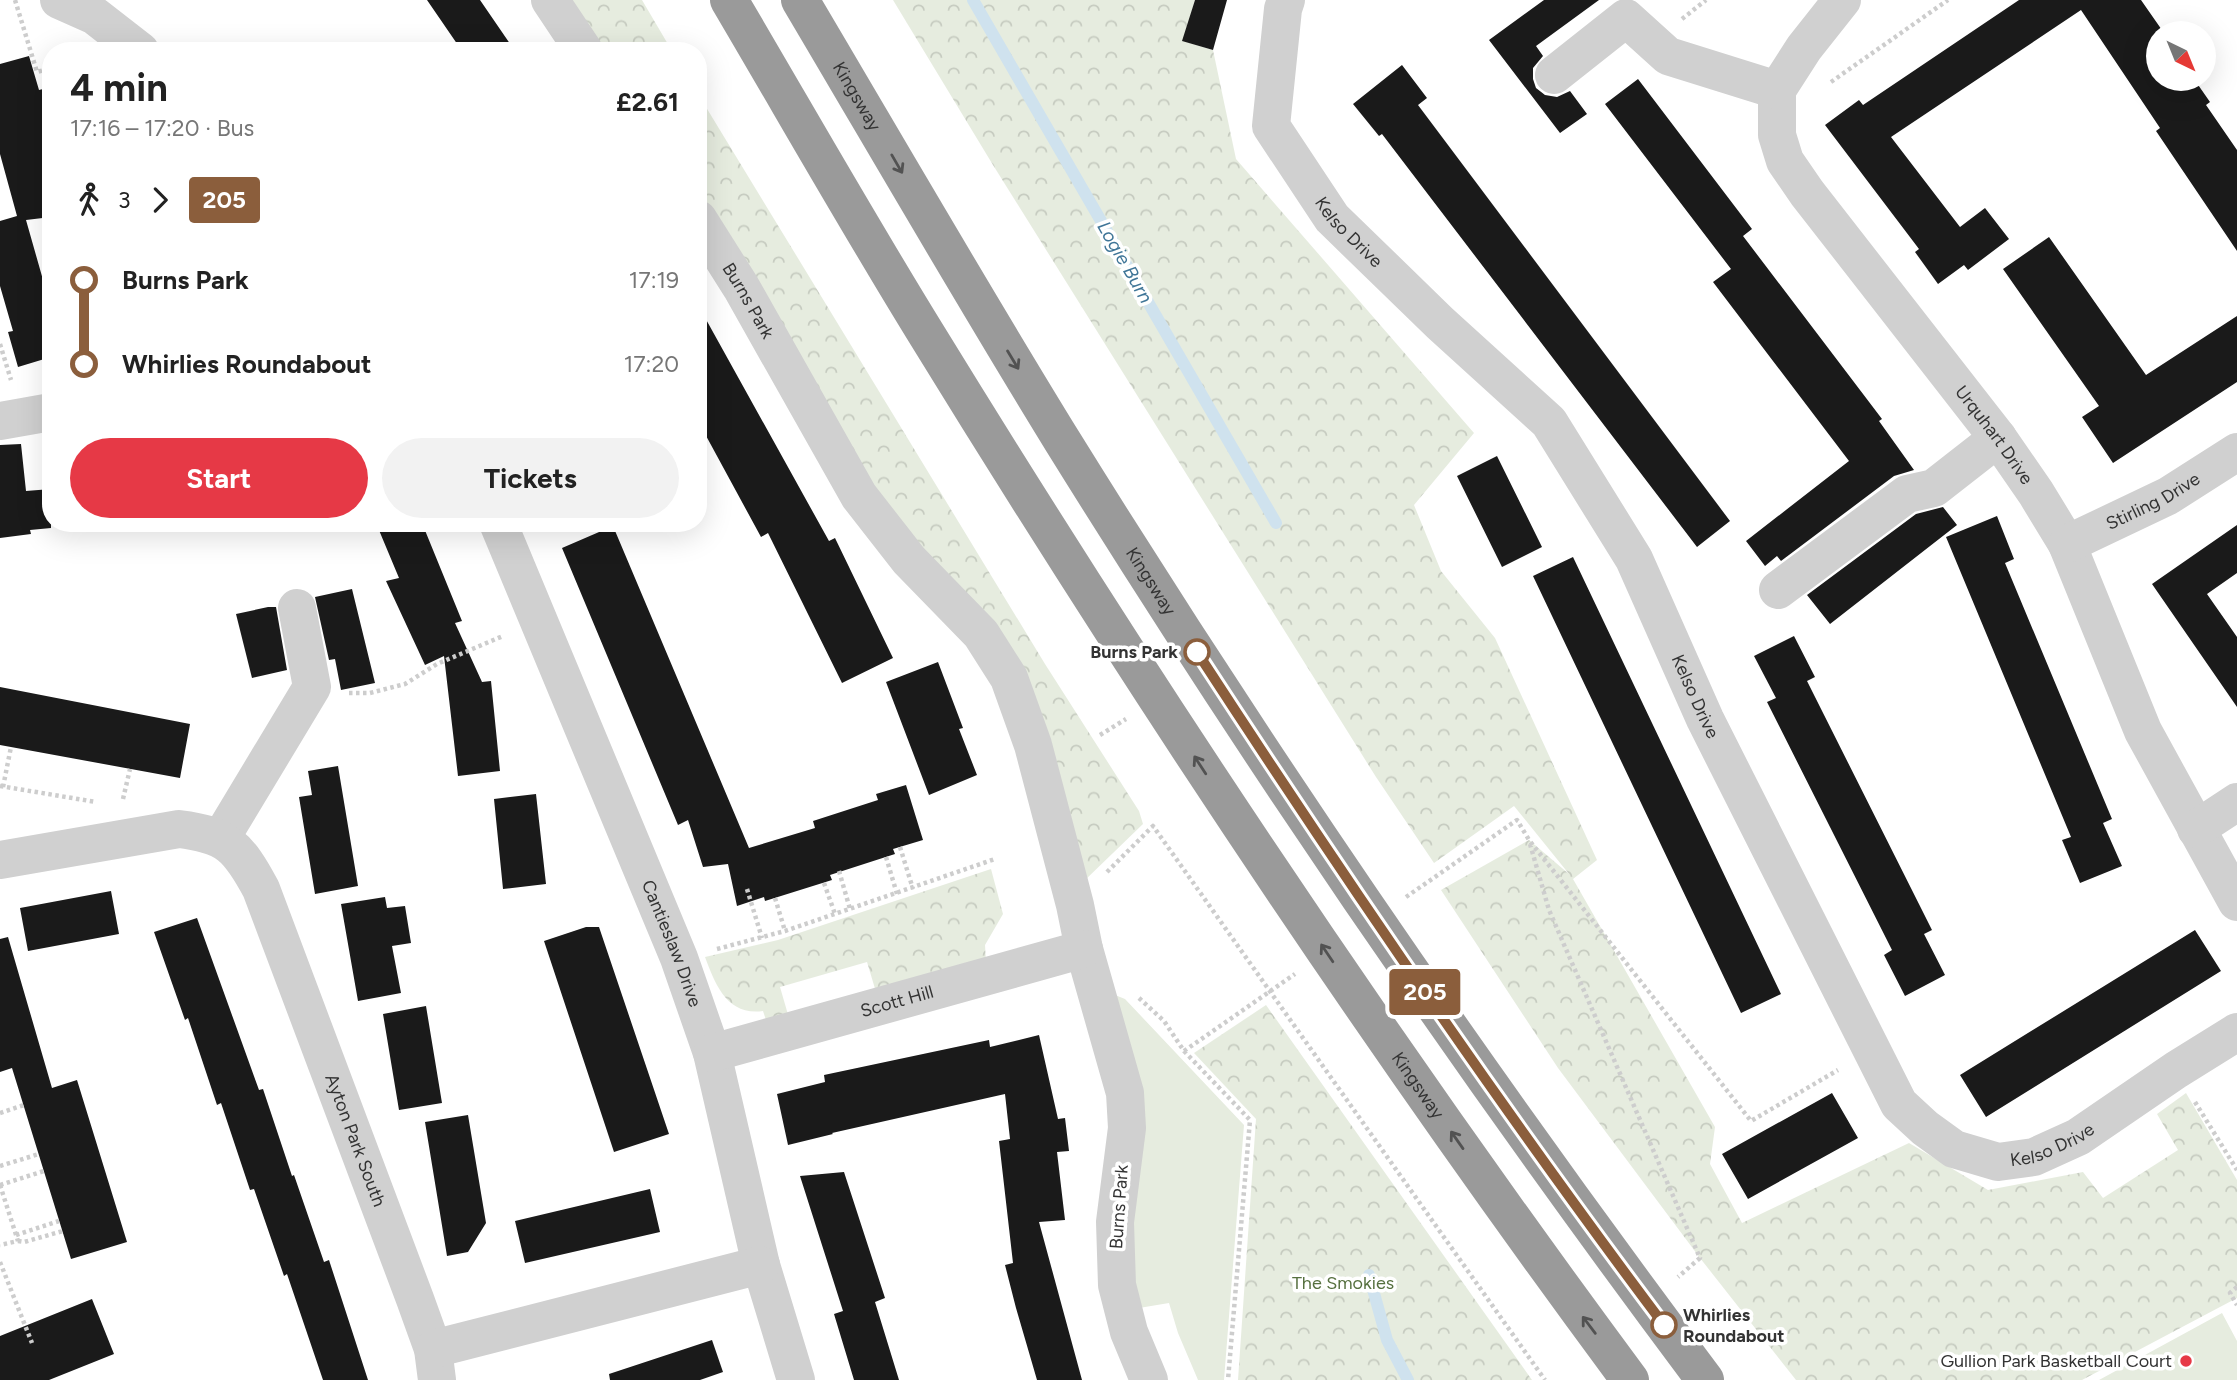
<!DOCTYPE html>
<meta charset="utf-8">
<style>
:root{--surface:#fff;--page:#f2f2f2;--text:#222;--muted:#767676;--accent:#e63946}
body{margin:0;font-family:Figtree,sans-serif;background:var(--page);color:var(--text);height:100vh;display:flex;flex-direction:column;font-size:26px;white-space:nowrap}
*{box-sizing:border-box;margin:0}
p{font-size:23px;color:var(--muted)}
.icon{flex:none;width:38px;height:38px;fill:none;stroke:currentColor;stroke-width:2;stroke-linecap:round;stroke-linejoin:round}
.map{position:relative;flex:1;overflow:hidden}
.details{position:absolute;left:42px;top:42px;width:665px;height:490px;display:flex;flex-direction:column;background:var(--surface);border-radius:28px;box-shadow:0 7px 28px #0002}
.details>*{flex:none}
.badge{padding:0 14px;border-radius:5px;font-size:24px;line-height:46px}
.needle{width:46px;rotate:137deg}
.controls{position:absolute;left:2146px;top:21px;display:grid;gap:14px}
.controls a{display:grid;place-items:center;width:70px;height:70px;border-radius:50%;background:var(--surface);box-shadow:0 7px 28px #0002;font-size:35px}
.map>.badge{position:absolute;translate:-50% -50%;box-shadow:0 0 0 4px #fff}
.legs{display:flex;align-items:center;gap:10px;height:77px;padding:0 28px;font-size:23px}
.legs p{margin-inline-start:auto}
.head{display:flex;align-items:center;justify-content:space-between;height:119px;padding:0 28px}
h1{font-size:38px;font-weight:700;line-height:52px}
.primary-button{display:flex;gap:14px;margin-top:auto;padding:14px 28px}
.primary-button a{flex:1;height:80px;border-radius:42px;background:var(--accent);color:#fff;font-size:28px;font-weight:700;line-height:80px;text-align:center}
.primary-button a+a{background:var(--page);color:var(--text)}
ul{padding:0 28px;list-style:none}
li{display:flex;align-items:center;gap:24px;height:84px;font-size:26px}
li i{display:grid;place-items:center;width:10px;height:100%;margin:0 9px;background:currentColor}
li i::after{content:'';width:18px;height:18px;margin:-9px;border:5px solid;border-radius:50%;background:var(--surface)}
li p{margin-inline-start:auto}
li:first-child i{background:linear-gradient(#0000 50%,currentColor 0)}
li:last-child i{background:linear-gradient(currentColor 50%,#0000 0)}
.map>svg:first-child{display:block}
.grass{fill:#e6ecdf}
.forest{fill:url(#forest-crowns)}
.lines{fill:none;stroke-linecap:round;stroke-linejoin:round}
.stream{stroke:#cfe2ee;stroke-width:12}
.building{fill:#1a1a1a}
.path{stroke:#cdcdcd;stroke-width:4.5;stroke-dasharray:3.5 3.5;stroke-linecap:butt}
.minor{stroke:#d0d0d0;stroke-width:38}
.highway{stroke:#9a9a9a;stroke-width:38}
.oneway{stroke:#525252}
.line-1-casing{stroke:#fff;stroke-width:16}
.line-1{stroke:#8b5e3c;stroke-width:10}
.stop-1-dot{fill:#fff;stroke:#8b5e3c;stroke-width:3.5}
.poi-dot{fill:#e63946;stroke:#fff;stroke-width:2.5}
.labels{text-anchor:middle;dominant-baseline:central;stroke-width:7;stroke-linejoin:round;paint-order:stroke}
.street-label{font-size:18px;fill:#333;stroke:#fff}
.stop-label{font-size:18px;font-weight:bold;fill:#333;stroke:#fff;text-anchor:end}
.park-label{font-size:18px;fill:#56703f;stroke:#fff}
.poi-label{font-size:18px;fill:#333;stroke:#fff;text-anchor:end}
.water-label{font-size:19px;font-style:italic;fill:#3f7597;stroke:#fff}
</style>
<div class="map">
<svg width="2237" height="1380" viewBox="0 0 2237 1380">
<defs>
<pattern id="forest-crowns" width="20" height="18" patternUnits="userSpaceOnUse" patternTransform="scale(1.75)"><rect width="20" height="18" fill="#e6ecdf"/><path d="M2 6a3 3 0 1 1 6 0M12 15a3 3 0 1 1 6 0" fill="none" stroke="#c6cbc0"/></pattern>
</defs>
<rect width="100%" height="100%" fill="#fff"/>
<path class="grass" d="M1115 995 1125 999 1244 1125 1224 1380H1198L1178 1333 1169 1303 1139 1308 1131 1283Z
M2222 1313 2237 1341V1380H2099Z"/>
<path class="forest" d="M567 0H642L672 51H603Z
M893 0H1195L1183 41 1213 50 1236 159 1474 433 1414 505 1441 571 1495 638 1597 860 1573 879 1715 1127 1710 1164 1742 1223 1909 1143 1988 1190 2083 1172 2103 1198 2178 1150 2157 1114 2186 1093 2237 1180V1298L2082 1380H1796L1700 1258 1558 1068 1441 890 1529 840 1569 874 1514 806 1434 863 1376 777 993 165Z
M698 94 1045 664 1139 811 1143 824 1083 882 944 573 886 506 754 281 698 194Z
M991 869 1003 914 985 945 986 962 876 992 867 962 780 987 789 1018 767 1023 763 1011C727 1016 715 984 705 957L778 940Z
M1266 1005 1532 1380H1238L1256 1119 1194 1053Z"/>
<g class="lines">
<path class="stream" d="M973 0 1276 523
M1369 1275 1387 1340 1408 1380"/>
</g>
<path class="building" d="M427 0H480L515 51H462Z
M1195 0H1227L1213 50 1182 41Z
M1544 0H1599L1536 46 1543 56 1533 68V79L1536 88 1545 95 1557 97 1570 91 1587 114 1560 133 1489 40Z
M2019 0H2141L2164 33H2158V79H2194L2210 102 2206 105 2237 150V251L2156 131 2160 128 2081 10 1891 137 1960 227 1985 208 2009 239 1968 270 1964 265 1938 284 1915 252 1919 249 1825 125 1859 100 1863 105Z
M29 56 39 90 51 87V217L26 220 51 308V357L18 367 8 332 13 331 0 286V221L17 216 0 154V64Z
M1402 65 1427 98 1418 105 1730 521 1697 547 1382 134 1379 136 1353 104Z
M1638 79 1752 229 1743 236 1882 419 1879 421 1914 470 1894 476 1781 561 1777 556 1765 566 1746 541 1849 461 1713 282 1731 269 1605 104Z
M2049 237 2146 375 2237 316V382L2113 463 2082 417 2099 406 2003 269Z
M698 305 829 541 835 538 893 658 842 683 768 533 761 537 698 421Z
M21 444 26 491 51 489V528L30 530 31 534 0 538V445Z
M1497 456 1542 547 1502 567 1457 476Z
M1943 507 1957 525 1830 624 1807 595 1916 514Z
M1997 516 2014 559 2005 563 2112 819 2103 823 2122 866 2080 883 2062 840 2071 837 1946 537Z
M376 523H422L462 621 455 623 482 682 491 681 500 771 458 776 444 656 425 665 386 581 399 578Z
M2237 525V573L2207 594 2237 637V707L2152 584Z
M613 526 749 848 815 828 813 821 878 800 876 794 906 785 923 840 893 849 895 854 830 875 832 880 765 901 764 897 737 906 728 864 703 867 688 820 678 825 562 548Z
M1573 557 1781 994 1741 1013 1533 576Z
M352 589 375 683 341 690 335 659 329 660 315 597Z
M268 607H276L287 670 252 678 236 614Z
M1794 636 1815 677 1807 681 1932 930 1924 934 1945 975 1905 996 1884 955 1892 950 1767 702 1776 698 1754 656Z
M938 662 963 728 959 729 977 775 929 795 886 682Z
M0 687 190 724 180 778 0 745Z
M338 766 358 886 315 894 299 797 312 795 308 771Z
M536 794 546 884 503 889 494 799Z
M111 891 119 934 28 951 20 908Z
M385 897 387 908 405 906 411 943 392 946 401 993 358 1001 341 904Z
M197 918 259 1090 263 1089 292 1176 294 1175 324 1262 329 1260 368 1380H323L287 1274 284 1276 254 1189 250 1190 221 1103 217 1105 188 1018 185 1020 154 932Z
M586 927H599L669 1134 614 1152 544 941Z
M2195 930 2221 971 1986 1117 1960 1075Z
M8 937 52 1088 77 1080 127 1242 71 1259 12 1068 0 1072V939Z
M426 1006 442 1103 399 1110 383 1014Z
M1039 1035 1058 1119 1065 1118 1069 1151 1057 1152 1065 1220 1039 1222 1082 1380H1037L1016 1308 1005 1265 1013 1263 999 1141 1010 1139 1005 1094 832 1133 833 1134 788 1145 777 1094 825 1082 824 1075 989 1040 990 1047Z
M1832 1093 1858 1138 1748 1199 1722 1154Z
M468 1115 486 1223 468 1252 447 1256 425 1122Z
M844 1172 885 1298 875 1302 899 1380H854L834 1314 843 1311 800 1176Z
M650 1189 660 1232 525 1263 515 1221Z
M92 1299 114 1354 49 1380H0V1336Z
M712 1340 723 1372 700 1380H610L609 1374Z"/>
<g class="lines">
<path class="path" d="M15 0 37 72 51 68
M1682 19 1706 0
M1831 82 1948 0
M0 344 11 380
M349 693H370L405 684 437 664 503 636
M1100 735 1126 719
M0 786 96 802
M3 787 11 747
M123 799 130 769
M1530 844 1549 910 1700 1258 1678 1277
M900 847 913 889
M886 857 897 894
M839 871 850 909
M1107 872 1153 826 1545 1380
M824 883 835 914
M747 889 762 938
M1406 897 1517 820 1529 840 1751 1121 1838 1070
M775 898 785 931
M717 949 785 931 995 859
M1139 998 1164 1021 1184 1051 1295 974
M1184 1051 1250 1120 1228 1380
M2195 1102 2237 1170
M0 1113 24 1105
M0 1166 39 1154
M0 1185 18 1241 0 1245
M0 1185 44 1171
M16 1235 59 1221
M18 1241 24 1242 63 1231
M0 1262 32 1343
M2237 1287 2230 1293 2237 1305"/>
<g class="minor">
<path d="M59 0 95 16 140 51"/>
<path d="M550 0 584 51"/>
<path id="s1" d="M1286 0 1283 9 1271 126 1332 218 1440 323 1549 422 1634 559 1705 719 1899 1104 1925 1128 1954 1149 1998 1162 2034 1157 2078 1137 2176 1070 2237 1032"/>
<path id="s2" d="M1842 0 1804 48 1777 90V135L1785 161 1807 193 1998 438 2036 493 2067 544 2143 731 2237 902"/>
<path d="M1554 75 1626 18 1668 56 1777 90"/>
<path id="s3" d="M698 219 741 287 859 496 909 560 981 634 1009 678 1033 745 1075 905 1084 949 1125 1093 1127 1128 1115 1222 1117 1285 1129 1332 1149 1380"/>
<path d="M0 421 51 412"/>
<path id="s4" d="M498 523 679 958 712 1053 761 1265 796 1380"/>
<path id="s5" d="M2067 544 2168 496 2237 452"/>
<path d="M1778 590 1907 494 1934 488 1998 438"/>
<path d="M2196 829 2237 802"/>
<path d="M221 838 312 687 297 608"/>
<path id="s6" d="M0 860 179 829C227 835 238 846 261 889L415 1299 433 1349 437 1380"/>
<path id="s7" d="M712 1053 1084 949"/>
<path d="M433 1349 761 1265"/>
</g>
<g class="highway">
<path id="s8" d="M729 0C795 112 859 225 927 335 1147 693 1380 1043 1630 1380"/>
<path id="s9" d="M800 0C887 147 973 296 1063 442 1263 764 1478 1077 1705 1380"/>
</g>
</g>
<defs><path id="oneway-shaft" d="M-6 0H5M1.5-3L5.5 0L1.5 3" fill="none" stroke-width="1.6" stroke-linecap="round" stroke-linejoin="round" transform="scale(1.75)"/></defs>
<g class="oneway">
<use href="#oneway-shaft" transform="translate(897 164) rotate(60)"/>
<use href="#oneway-shaft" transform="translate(1013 360) rotate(59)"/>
<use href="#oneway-shaft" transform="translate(1200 765) rotate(-123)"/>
<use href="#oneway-shaft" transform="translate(1327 953) rotate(-124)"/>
<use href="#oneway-shaft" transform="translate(1457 1140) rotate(-125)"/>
<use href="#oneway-shaft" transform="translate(1589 1325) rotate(-127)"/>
</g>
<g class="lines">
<defs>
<path id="line-1" d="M1197 652C1346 881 1500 1107 1664 1325"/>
</defs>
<use href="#line-1" class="line-1-casing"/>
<use href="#line-1" class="line-1"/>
</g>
<g class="stop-1-dot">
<circle cx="1197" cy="652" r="12"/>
<circle cx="1664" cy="1325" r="12"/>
</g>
<circle class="poi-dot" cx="2186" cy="1361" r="7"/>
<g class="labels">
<g class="street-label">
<text stroke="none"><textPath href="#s9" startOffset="112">Kingsway</textPath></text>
<text stroke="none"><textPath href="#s1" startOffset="259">Kelso Drive</textPath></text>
<text stroke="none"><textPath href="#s3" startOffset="96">Burns Park</textPath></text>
<text stroke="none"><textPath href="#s2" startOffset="528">Urquhart Drive</textPath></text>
<text stroke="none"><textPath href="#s5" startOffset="96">Stirling Drive</textPath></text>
<text stroke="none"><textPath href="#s9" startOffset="679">Kingsway</textPath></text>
<text stroke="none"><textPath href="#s1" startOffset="847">Kelso Drive</textPath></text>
<text stroke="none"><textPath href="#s4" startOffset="455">Cantieslaw Drive</textPath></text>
<text stroke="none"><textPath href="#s7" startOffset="192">Scott Hill</textPath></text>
<text stroke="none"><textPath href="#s8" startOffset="1286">Kingsway</textPath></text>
<text stroke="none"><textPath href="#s6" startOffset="558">Ayton Park South</textPath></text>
<text stroke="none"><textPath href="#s1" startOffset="1477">Kelso Drive</textPath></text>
<text transform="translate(1119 1207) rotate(-86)">Burns Park</text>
</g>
<g class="stop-label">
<text x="1178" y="652">Burns Park</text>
<text x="1683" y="1315" text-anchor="start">Whirlies<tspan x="1683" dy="21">Roundabout</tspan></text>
</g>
<g class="park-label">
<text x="1343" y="1283">The Smokies</text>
</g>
<g class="poi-label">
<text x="2172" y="1361">Gullion Park Basketball Court</text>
</g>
<g class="water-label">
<text transform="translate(1125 262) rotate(60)">Logie Burn</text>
</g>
</g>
</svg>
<div class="controls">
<a><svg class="needle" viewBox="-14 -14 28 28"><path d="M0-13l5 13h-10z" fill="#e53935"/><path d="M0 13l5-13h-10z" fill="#767676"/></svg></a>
</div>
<b class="badge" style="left:1425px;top:992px;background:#8b5e3c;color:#fff">205</b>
<section class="details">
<div class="head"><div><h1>4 min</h1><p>17:16 – 17:20 · Bus</p></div><b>£2.61</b></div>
<div class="legs"><svg class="icon" aria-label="walk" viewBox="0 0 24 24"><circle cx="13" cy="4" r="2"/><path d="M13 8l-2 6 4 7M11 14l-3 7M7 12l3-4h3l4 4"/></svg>3<svg class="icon" aria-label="forward" viewBox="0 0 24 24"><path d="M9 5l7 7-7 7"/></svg><b class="badge" style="background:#8b5e3c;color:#fff">205</b></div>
<ul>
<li><i style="color:#8b5e3c"></i><b>Burns Park</b><p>17:19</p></li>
<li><i style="color:#8b5e3c"></i><b>Whirlies Roundabout</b><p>17:20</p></li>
</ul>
<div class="primary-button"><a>Start</a><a>Tickets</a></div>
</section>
</div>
